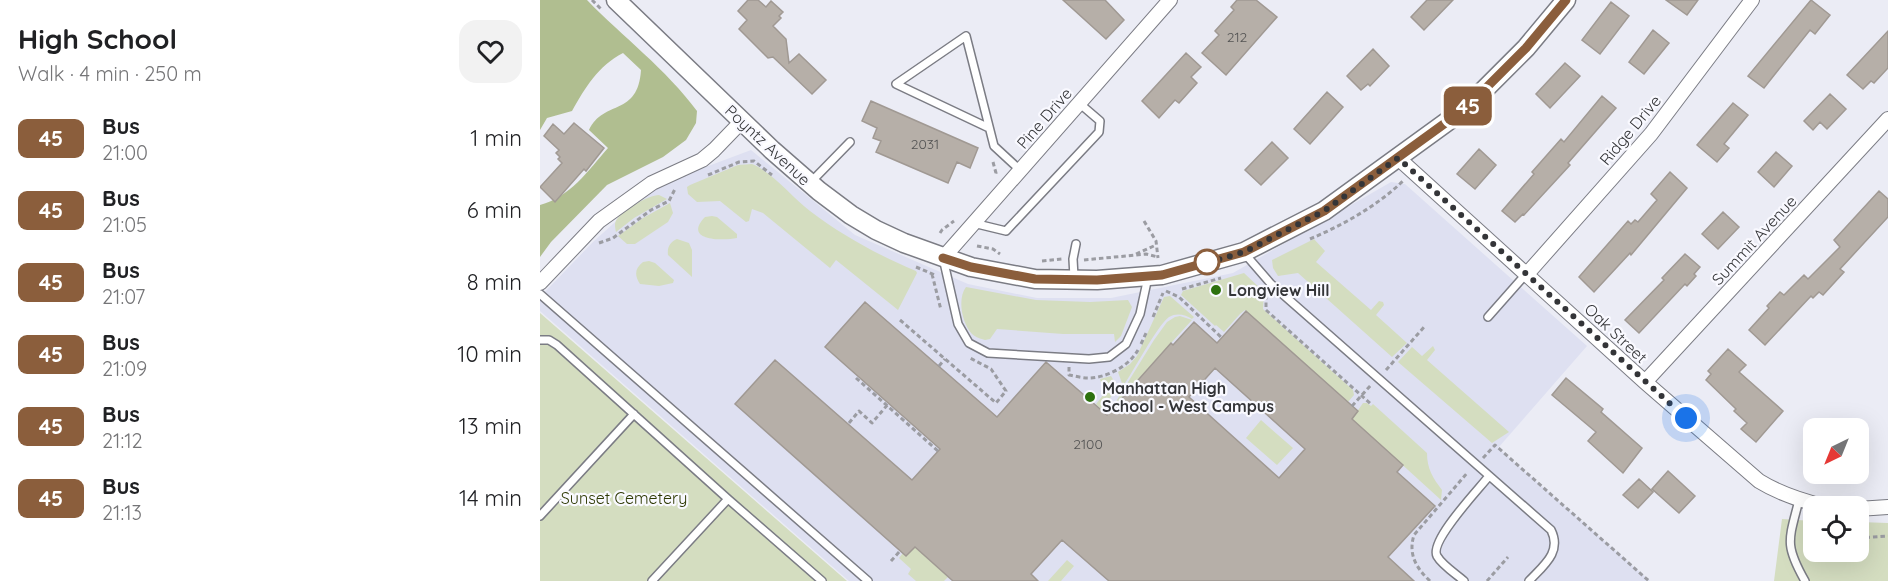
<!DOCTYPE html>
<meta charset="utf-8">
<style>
:root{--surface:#fff;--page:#f2f2f2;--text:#202124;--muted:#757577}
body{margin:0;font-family:Quicksand,sans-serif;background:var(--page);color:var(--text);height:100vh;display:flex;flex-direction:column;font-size:22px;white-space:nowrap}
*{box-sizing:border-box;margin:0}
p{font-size:20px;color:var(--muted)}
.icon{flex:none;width:33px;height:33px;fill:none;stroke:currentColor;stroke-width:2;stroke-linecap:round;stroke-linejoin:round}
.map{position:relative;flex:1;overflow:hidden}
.sheet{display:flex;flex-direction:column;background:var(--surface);width:540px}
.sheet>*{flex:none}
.badge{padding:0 12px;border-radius:9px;font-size:21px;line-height:39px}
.needle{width:39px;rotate:223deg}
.fabs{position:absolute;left:1263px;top:418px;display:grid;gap:12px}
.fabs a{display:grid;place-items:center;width:66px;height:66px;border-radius:12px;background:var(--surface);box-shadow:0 6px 24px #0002;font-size:30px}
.you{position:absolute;width:30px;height:30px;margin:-15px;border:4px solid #fff;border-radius:50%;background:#1a73e8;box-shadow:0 0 0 9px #1a73e833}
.map>.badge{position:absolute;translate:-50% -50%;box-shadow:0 0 0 3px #fff}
.round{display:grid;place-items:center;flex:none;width:63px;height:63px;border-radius:18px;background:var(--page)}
.overview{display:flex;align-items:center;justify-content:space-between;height:102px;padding:0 18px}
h1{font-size:28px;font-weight:700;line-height:45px}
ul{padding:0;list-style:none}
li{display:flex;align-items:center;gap:18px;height:72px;padding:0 18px}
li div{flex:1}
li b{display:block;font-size:22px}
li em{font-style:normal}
li .badge{min-width:66px;font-weight:700;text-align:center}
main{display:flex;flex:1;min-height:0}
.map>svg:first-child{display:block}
.built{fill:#dee0f1}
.green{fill:#d4ddc0}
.forest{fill:#b0be90}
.building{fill:#b6afa8;stroke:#a09993;stroke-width:1.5;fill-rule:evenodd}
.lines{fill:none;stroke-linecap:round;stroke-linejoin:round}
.lane-casing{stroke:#7b7c84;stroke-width:10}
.street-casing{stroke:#7b7c84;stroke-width:16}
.secondary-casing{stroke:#7b7c84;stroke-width:21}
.path{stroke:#9b9ca2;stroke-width:3;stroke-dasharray:4.5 3;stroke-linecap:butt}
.lane{stroke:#fff;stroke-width:7}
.street{stroke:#fff;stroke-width:14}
.secondary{stroke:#fff;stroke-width:18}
.line-casing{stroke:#fff;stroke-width:14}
.line{stroke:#8b5e3c;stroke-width:9}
.walk{stroke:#343538;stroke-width:6;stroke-dasharray:0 10.8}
.stop-dot{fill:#fff;stroke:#8b5e3c;stroke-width:3}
.poi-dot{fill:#2d710e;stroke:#f9f9ff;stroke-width:2}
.labels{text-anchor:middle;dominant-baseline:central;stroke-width:4.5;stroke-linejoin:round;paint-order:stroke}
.number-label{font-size:14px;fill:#545454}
.street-label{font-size:16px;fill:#343538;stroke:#f9f9ff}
.poi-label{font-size:16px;font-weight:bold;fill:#343538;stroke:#f9f9ff;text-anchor:start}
.park-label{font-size:16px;fill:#2d3802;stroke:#f9f9ff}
</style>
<main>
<section class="sheet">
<div class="overview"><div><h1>High School</h1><p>Walk · 4 min · 250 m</p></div><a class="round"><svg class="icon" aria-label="heart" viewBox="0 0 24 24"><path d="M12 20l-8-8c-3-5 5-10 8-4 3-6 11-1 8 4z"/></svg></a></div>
<ul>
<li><span class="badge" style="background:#8b5e3c;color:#fff">45</span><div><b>Bus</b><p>21:00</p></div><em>1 min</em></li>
<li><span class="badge" style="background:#8b5e3c;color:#fff">45</span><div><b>Bus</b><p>21:05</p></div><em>6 min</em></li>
<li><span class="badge" style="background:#8b5e3c;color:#fff">45</span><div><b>Bus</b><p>21:07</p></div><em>8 min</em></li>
<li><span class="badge" style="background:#8b5e3c;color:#fff">45</span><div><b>Bus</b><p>21:09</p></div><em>10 min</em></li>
<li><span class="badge" style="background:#8b5e3c;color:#fff">45</span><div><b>Bus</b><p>21:12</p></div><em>13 min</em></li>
<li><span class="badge" style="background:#8b5e3c;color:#fff">45</span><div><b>Bus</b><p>21:13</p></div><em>14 min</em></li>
</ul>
</section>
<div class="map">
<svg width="1348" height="581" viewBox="0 0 1348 581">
<rect width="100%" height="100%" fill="#ebecf5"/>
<path class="built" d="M211 150 315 235 428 284 497 298H571L693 273 851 182 865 184 1047 346 958 448 1110 581H309L0 311V297L53 242 115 186Z"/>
<path class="green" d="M212 164C231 171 253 198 270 211 303 236 338 255 376 271L377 273 358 310 296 260 290 268 223 213 212 209 209 221 206 222 180 201 157 202 148 194 147 187 150 185 198 165Z
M119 195 127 199 94 218 76 232C75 227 74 223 77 219 84 210 108 195 119 195Z
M130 203 133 213 128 222 95 244H87L78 236 103 218Z
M172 216 177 217 197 234V238C183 241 142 241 165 217Z
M137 239 149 243 152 250V277L128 255C127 247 130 242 137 239Z
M774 239 785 251 776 262 831 310 839 301 843 302 844 305 836 315 867 343 852 357 758 273 738 276 733 268 732 260Z
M109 261 115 263 134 280 133 283 119 286 100 284C94 275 95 268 103 262Z
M704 273 724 292 723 309 813 390 814 395 808 402 705 310 700 314 684 332 676 325 675 326 641 295 643 291Z
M426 287 496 300 550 302 588 300 592 307 581 336 575 342 574 334H523L457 329 450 339 445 340C441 339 435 337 432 334 422 323 417 299 426 287Z
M630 296 654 317 652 319C646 315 637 312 629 317 616 327 594 371 583 386L578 372 590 364 597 356 624 297Z
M0 313 307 581H0Z
M640 316 652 320 572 408 614 340 627 322 635 317Z
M893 346 895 350 887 360 969 432 952 443 858 362 872 347 882 356Z
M571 376 577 386 563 411 556 404 564 394 560 379Z
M823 403H827L831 406 833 404 887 453C887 469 893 478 902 490L901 500 812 419Z
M721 420 753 448 737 465 706 438Z
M1242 519 1273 521 1274 552H1318L1319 522 1348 523V581H1234Z
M375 547 408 577 404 581H376L368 574 371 569 359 558 363 553 366 556Z
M527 560 534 566 521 581H508Z"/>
<path class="forest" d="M0 0H47C83 37 126 69 157 111L156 123 146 140 123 157 67 185 11 242 0 257V205C30 197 48 171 68 148L49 130C64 99 98 117 101 70L83 53C58 66 45 88 32 111L7 118 0 130Z"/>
<path class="building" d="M208 0H218L226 7 231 1 243 12 239 16 241 18 233 26 246 39 249 63 259 54 286 80 272 94 233 57 228 58 199 29 207 20 198 11Z
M523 0H565L584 20 566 39Z
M697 0H716L737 17 686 75 662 53 679 35 675 31 694 10 691 7Z
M887 0H913L884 30 871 17Z
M1126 0H1158L1147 15Z
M1271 0 1290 15 1275 34 1270 30 1224 88 1208 76Z
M1071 2 1089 16 1060 54 1042 40Z
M1113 30 1129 43 1104 74 1089 62Z
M1348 31V68L1334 83 1331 81 1323 89 1307 75Z
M833 49 849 66 830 86 828 84 821 90 807 76Z
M646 53 661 67 651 77 657 83 639 103 635 100 619 118 602 101Z
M1025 63 1040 76 1010 108 996 94Z
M787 92 803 107 770 144 754 129Z
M1290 94 1306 109 1287 129 1280 122 1273 130 1264 121Z
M1062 96 1076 108 1028 163 1030 165 984 215 983 214 975 222 962 211 994 174 992 172 1021 139 1024 142Z
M331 101 438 148 430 168 417 162 408 183 336 152 341 141 333 138 337 128 322 121Z
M1193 103 1208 115 1184 144 1189 148 1177 162 1157 145Z
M34 123 64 148 46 171 44 169 15 202 0 187 22 163 18 159 20 157 16 153 19 150 4 136 13 124 24 134Z
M732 142 748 158 721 185 705 170Z
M939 149 956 165 935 189 917 174Z
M1236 152 1252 166 1234 187 1218 172Z
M1130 172 1147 188 1091 255 1090 253 1054 292 1039 277 1088 221 1091 224 1095 220 1098 222 1117 200 1111 194Z
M1339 191 1348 199V217L1300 269 1304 272 1283 295 1279 292 1273 298 1271 296 1225 345 1209 330 1229 308 1227 306 1240 292 1244 295 1264 275 1268 279 1300 247 1294 240Z
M1183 212 1199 227 1178 249 1162 234Z
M1145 254 1160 267 1154 274 1156 276 1147 286 1145 284 1099 333 1085 320 1124 280 1122 278Z
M325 302 457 417 506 362 567 415 631 343 633 345 654 322 677 343 706 311 818 411 812 419 863 465 857 472 895 506 848 557 874 581H569L522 540 491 574 498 581H413L375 547 366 556 195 404 235 360 372 480 400 449 285 347ZM675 368 765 449 739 478 649 397Z
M1188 349 1206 365 1199 372 1243 411 1216 442 1201 429 1207 423 1194 411 1196 409 1166 380 1171 374 1168 371Z
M1026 378 1063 409 1061 412 1102 448 1083 473 1048 441 1056 432 1012 395Z
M1128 471 1155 496 1139 513 1112 489Z
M1099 479 1113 492 1098 508 1083 495Z"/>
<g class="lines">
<defs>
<path id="lane" d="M449 128 356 84 426 36 454 146 480 170
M270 183 310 142
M433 223 466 231 559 132 560 121 539 103
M705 254 731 284 1011 530C1022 552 1004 565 989 581
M403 258 418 324 429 343 448 353 549 359 569 357 586 344 600 314 608 277
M534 277 533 259 536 244
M0 294 328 581
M948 317 986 274
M0 340H9L17 345 188 499 282 581
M1259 500C1249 540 1244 544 1265 581
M0 516 94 414
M112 581 188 499
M924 581C916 574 902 565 897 556 889 541 939 489 949 476"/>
<path id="street" d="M858 158 1105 382 1219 481C1240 494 1262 501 1287 507
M403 258 630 0
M987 274 1111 134 1212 0
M0 283 59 221 112 183 162 160 174 150 202 121
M1105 382 1348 119
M1318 509 1348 507"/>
<path id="secondary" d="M76 0 232 150 279 191 311 215 336 230 364 243 431 267 495 279 557 280 622 275 704 252 784 211 926 108 986 48 1026 0"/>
</defs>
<use href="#lane" class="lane-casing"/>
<use href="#street" class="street-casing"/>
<use href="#secondary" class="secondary-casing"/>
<path class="path" d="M52 0 61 9
M453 162 456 173 455 176
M168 175 199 162 214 161 232 175
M604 221 616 241 618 258
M400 233 402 230 414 221
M770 239C803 225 837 206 863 181
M59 243 73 238 111 210 129 201 135 189
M437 246 453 249 460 254
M596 254 616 245
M544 260 606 254 618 257
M502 261 522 259
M376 267 395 275
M392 274 401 310
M642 289 681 278
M626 291 639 297 682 338
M726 295V310L831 404
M613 317 623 293
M360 320 456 403 466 391 451 369 430 358
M601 344 607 331
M399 366 405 359
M529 367V375C535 376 542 378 548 378 567 378 589 366 598 350
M846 370 885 326
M316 378 398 451
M812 406 831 385
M309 423 319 411 332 423 349 403
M943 458 955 445 1109 581
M1318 538 1348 536
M351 561 360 551
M890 581C876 568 868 554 874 535L928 472
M947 581 968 557"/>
<use href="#lane" class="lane"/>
<use href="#street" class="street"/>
<use href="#secondary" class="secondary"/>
</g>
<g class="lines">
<defs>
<path id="line" d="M403 258 431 267 495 279 557 280 622 275 704 252 784 211 926 108 986 48 1026 0"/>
</defs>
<use href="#line" class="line-casing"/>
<use href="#line" class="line"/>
<path class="walk" d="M667 262 663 264 704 252 784 211 858 158 1146 418"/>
</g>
<circle class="stop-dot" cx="667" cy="262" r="12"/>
<g class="poi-dot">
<circle cx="676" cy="290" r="6"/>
<circle cx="550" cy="397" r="6"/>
</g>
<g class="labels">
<g class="number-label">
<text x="697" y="37">212</text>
<text x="385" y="144">2031</text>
<text x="548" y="444">2100</text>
</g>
<g class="street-label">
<text transform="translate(504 118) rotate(-49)">Pine Drive</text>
<text transform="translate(1090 130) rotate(-50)">Ridge Drive</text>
<text transform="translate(228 145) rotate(43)">Poyntz Avenue</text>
<text transform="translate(1214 240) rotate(-47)">Summit Avenue</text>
<text transform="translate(1076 333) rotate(43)">Oak Street</text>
</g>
<g class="poi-label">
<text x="688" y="290">Longview Hill</text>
<text x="562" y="388">Manhattan High<tspan x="562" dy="18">School - West Campus</tspan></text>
</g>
<g class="park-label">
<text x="84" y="498">Sunset Cemetery</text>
</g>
</g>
</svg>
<div class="fabs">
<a><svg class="needle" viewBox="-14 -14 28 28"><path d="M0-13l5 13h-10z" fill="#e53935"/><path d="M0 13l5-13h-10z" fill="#757577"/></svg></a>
<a><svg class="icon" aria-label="locate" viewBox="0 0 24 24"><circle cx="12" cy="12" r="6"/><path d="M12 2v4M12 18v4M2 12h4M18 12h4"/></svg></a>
</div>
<div class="you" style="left:1146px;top:418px"></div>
<b class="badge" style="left:928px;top:106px;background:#8b5e3c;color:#fff">45</b>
</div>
</main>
